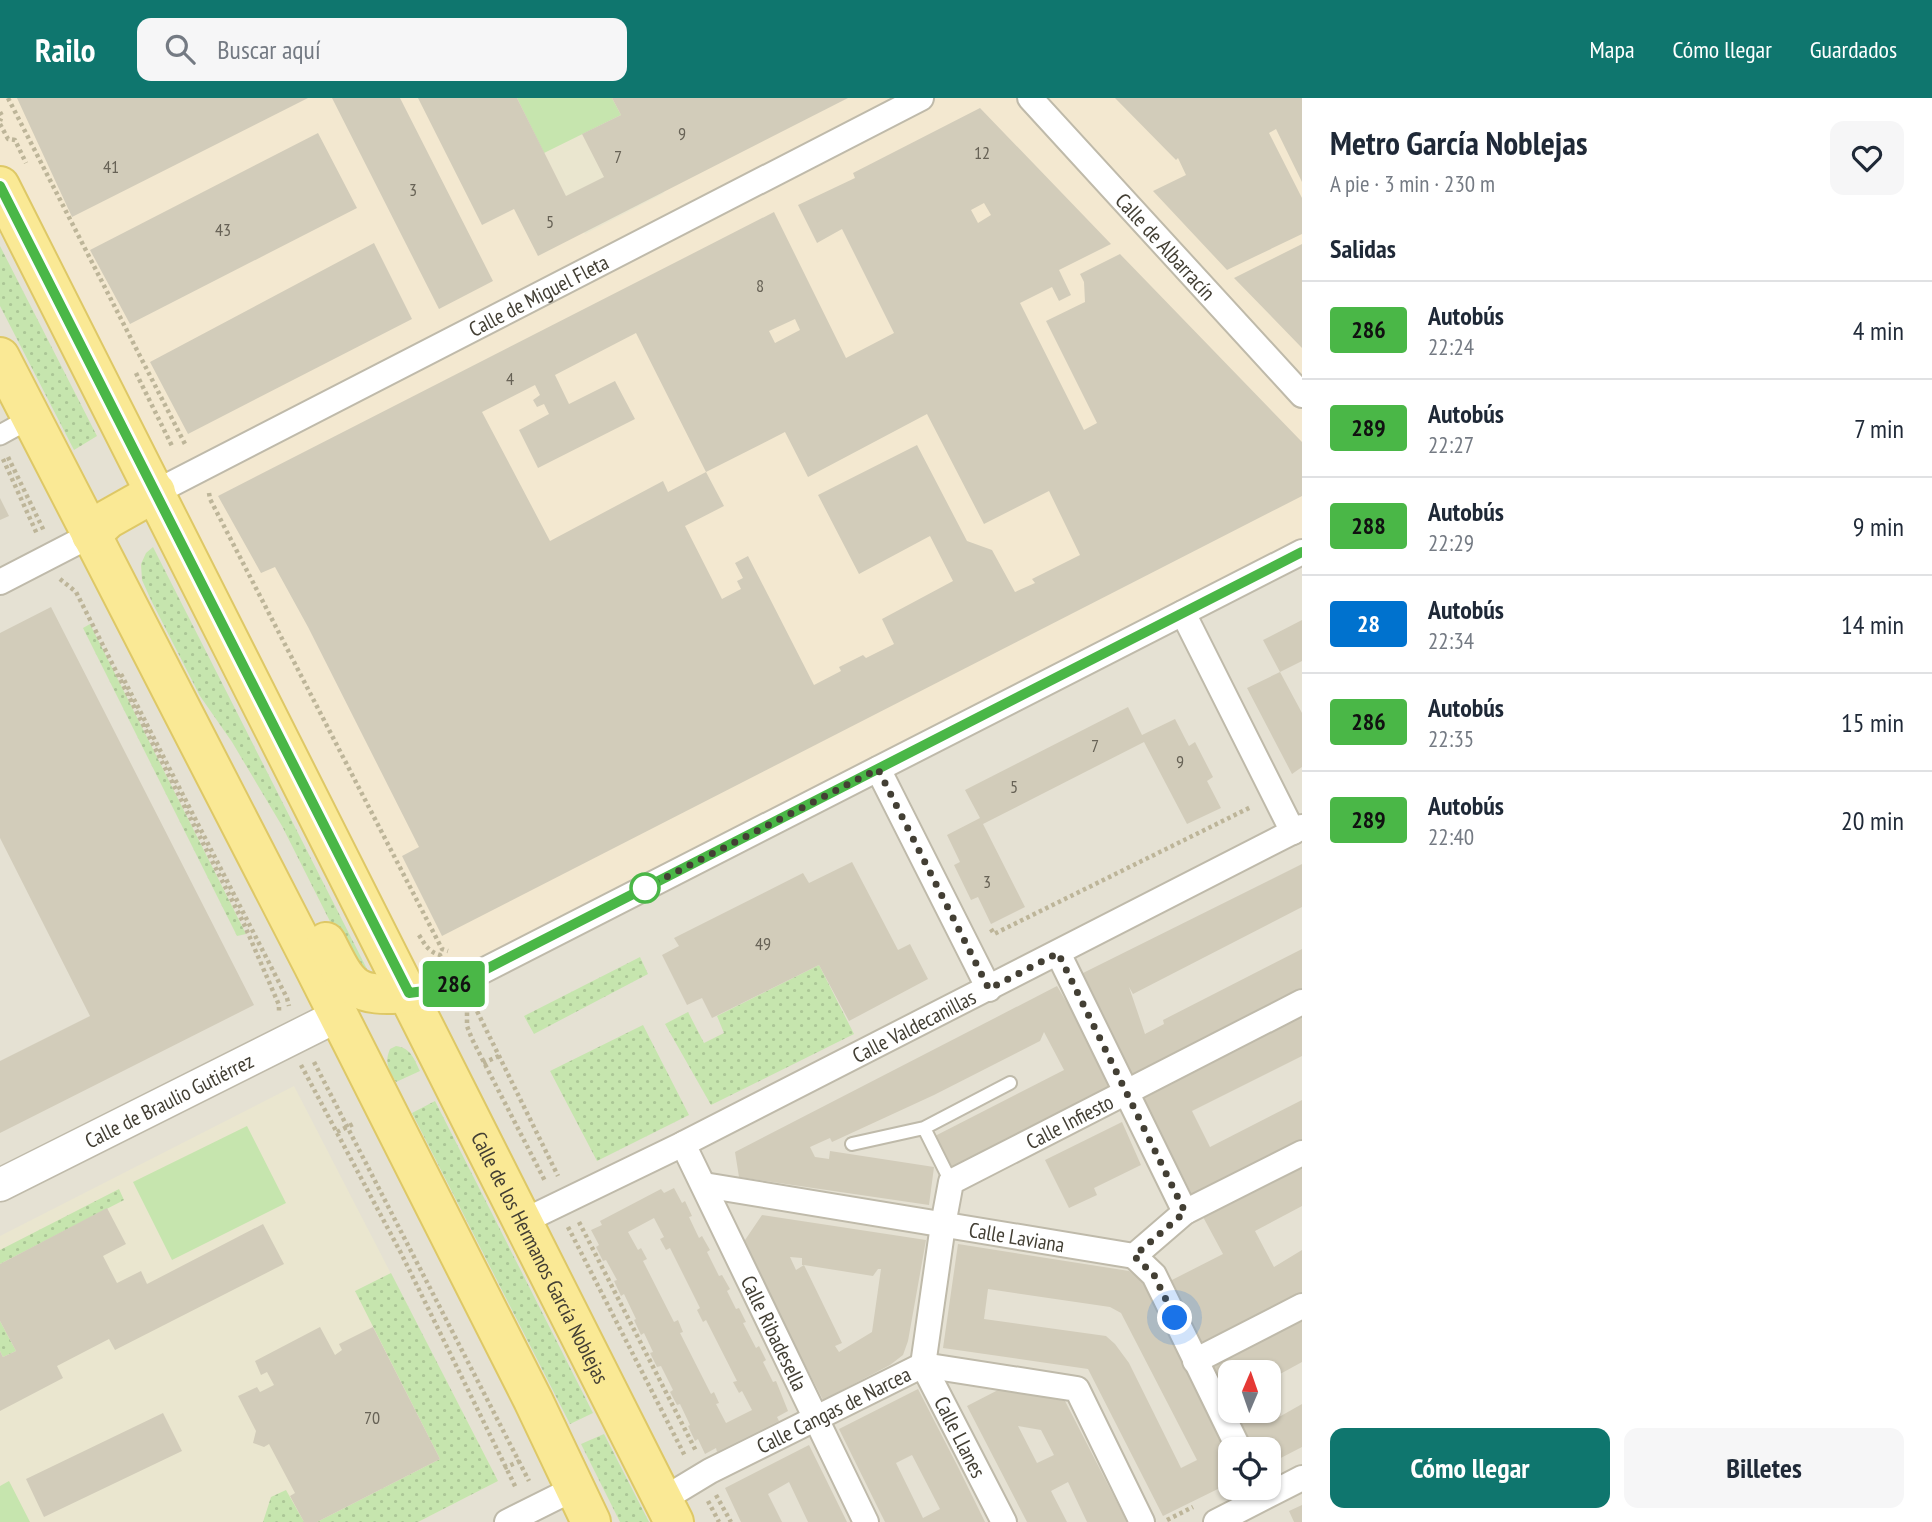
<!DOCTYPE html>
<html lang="es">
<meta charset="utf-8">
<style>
:root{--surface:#fff;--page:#f6f6f7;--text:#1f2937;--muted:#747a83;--line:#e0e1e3;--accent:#0f766e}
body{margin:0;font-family:"PT Sans Narrow",sans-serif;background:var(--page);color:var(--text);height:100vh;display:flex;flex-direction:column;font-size:26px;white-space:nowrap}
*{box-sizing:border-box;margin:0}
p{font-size:23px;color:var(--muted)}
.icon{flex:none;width:38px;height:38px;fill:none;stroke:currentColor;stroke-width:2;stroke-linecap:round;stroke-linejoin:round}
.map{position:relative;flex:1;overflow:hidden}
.drawer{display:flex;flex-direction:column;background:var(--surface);width:630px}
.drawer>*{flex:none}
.badge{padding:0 14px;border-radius:5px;font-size:24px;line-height:46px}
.needle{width:46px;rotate:2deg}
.buttons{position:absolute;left:1218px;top:1262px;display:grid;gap:14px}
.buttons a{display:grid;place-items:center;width:63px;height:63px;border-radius:14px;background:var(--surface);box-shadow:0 2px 5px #0004;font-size:35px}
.you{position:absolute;width:35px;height:35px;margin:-18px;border:5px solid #fff;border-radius:50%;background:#1a73e8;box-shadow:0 0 0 10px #1a73e833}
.map>.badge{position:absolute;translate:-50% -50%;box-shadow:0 0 0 4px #fff}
h2{padding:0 28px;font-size:26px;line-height:63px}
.round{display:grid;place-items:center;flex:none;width:74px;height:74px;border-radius:14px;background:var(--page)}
.summary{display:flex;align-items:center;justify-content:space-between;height:119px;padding:0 28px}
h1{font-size:33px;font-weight:700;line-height:52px}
.action{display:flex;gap:14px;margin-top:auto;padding:14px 28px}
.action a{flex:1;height:80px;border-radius:14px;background:var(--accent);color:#fff;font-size:28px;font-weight:700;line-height:80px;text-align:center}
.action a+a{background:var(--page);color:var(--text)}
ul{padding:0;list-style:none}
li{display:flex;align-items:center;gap:21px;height:98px;padding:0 28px;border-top:2px solid var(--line)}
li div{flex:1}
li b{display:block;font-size:26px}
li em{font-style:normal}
li .badge{min-width:77px;font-weight:700;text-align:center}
header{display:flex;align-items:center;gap:42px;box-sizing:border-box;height:98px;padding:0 35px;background:var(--accent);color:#fff}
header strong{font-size:33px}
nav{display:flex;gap:38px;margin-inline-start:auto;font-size:24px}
.search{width:490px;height:63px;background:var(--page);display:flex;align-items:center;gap:18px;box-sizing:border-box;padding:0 24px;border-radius:14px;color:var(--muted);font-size:26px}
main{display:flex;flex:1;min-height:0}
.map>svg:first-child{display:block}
.residential{fill:#e5e1d3;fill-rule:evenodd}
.commercial{fill:#f3e8d0}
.education{fill:#eae6cf}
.grass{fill:url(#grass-dots)}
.pitch{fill:#c6e5ae}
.building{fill:#d2ccba;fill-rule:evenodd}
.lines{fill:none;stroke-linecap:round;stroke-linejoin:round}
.service-casing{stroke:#bfbaaa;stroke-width:16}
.pedestrian-casing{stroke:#bfbaaa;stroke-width:23}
.minor-casing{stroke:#bfbaaa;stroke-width:28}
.tertiary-casing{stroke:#bfbaaa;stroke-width:35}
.primary-casing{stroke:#dec866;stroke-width:42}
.path{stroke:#bdb599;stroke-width:4.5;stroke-dasharray:3.5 3.5;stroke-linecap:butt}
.service{stroke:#fff;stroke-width:12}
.pedestrian{stroke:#fff;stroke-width:19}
.minor{stroke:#fff;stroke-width:24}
.tertiary{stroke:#fff;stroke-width:32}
.primary{stroke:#fae995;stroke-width:38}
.line-casing{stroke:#fff;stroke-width:16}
.line{stroke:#4ab747;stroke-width:10}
.walk{stroke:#433f34;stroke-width:7;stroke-dasharray:0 12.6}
.stop-dot{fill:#fff;stroke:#4ab747;stroke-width:3.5}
.labels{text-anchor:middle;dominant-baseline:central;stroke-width:5;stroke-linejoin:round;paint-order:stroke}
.number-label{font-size:18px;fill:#676256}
.street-label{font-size:21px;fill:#433f34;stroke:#fff}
</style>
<header>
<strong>Railo</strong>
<div class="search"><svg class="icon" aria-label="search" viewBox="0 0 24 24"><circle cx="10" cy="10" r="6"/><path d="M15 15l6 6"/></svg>Buscar aquí</div>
<nav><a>Mapa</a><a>Cómo llegar</a><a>Guardados</a></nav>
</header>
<main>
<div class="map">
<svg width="1302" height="1424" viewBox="0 0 1302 1424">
<defs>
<pattern id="grass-dots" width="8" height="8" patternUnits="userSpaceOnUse" patternTransform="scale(1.75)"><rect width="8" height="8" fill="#c6e5ae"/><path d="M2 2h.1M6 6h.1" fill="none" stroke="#abc696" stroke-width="1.8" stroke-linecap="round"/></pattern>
</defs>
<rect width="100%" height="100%" fill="#f1efe4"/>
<path class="residential" d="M0 88 1302 454V1424H0ZM1230 1274H1269V1312H1230ZM1230 1351H1269V1390H1230Z"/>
<path class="commercial" d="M0 0H1302V454L463 883 409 895 0 81Z"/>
<path class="education" d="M517 0H612L664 95 585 136Z
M294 988 498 1383 418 1424H0V1138Z"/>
<path class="grass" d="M0 148 97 338 74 352 0 208Z
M153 449 367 871 365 875H356L282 728 232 644 200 598 151 502 142 482 141 466 146 455Z
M90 526 246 836 237 838 83 530Z
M640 859 648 876 534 936 524 918Z
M819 867 854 936 711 1007 665 926 688 914 704 945 724 935 717 918Z
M643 927 689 1017 597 1063 550 973Z
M396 948C411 950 414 961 420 973L396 984C389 972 384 965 390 951Z
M435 1003 593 1315 570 1326 412 1015Z
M119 1091 124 1102 0 1166V1152Z
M391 1175 498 1383 418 1424H317L440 1361 355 1193Z
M0 1223 16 1253 3 1259 0 1253Z
M604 1336 649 1424H620L581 1346Z
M286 1392 304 1424H263L271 1399Z"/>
<path class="pitch" d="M517 0H612L621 17 544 55Z
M247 1028 286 1105 172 1162 133 1084Z
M9 1383 30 1424H0V1388Z"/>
<path class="building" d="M17 0H308L72 119Z
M332 0H400L493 183 439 211Z
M418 0H517L566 98 604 79 582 36 621 17 612 0H848L538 158 514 111 482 127Z
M1115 0H1302V84L1276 31 1269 35 1302 100V136L1227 172 1153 93 1186 77 1178 60 1176 62Z
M980 10 1111 146 1059 172 1071 197 1059 203 1052 189 1020 205 1084 332 1097 325 1046 223 1085 204 1084 184 1080 176 1120 156 1302 344V398L442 838 402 758 419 749 308 529 275 469 261 475 218 398 774 114 846 260 894 235 842 131 817 145 798 107 855 80 853 75ZM984 105 991 117 978 125 971 112ZM795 221 800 232 775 245 769 233ZM636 235 706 374 785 334 808 379 927 316 984 426 1049 393 1080 457 1032 481 1035 485 1015 494 992 452 967 443 917 347 818 397 859 476 930 438 953 483 882 521 894 546 866 560 863 557 839 569 841 573 814 587 748 458 735 465 743 480 737 483 741 491 722 501 685 428 724 408 706 374 668 394 663 383 550 443 482 314 535 287 540 297 533 302 537 309 544 306 549 316 519 332 538 370 635 321 615 283 569 306 555 277Z
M318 35 357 110 130 226 90 152Z
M374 145 412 221 188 336 150 264Z
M1302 146V250L1234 180Z
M0 400 9 418 0 422Z
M51 509 254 907 0 1035V963L90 918 0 740V535Z
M1302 522V563L1280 574 1263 542Z
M1280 574 1302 615V669L1292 676 1247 590Z
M1128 609 1142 637 1175 621 1189 648 1195 644 1213 679 1207 683 1221 710 1187 726 1144 644 983 726 1025 809 991 826 978 799 971 802 954 767 960 764 947 737 980 720 965 692Z
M852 764 898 852 910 846 928 881 849 923 819 867 712 920 702 900 687 907 662 857 679 848 674 840 803 775 809 785Z
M1302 766V809L1133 896 1129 889 1145 936 1164 926 1163 922 1302 851V891L1133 979 1081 876Z
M1057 888 1076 920 1110 990 952 1070 935 1038 1064 972 1044 934 1040 943 934 997 832 1044 830 1040 810 1049 815 1059 829 1061 830 1053 934 1069 929 1107 739 1079 735 1054Z
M1302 915V958L1192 1013 1210 1049 1302 1002V1041L1192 1097 1141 996Z
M1122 1024 1141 1067 1094 1090 1097 1097 1069 1110 1045 1062Z
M1302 1067V1108L1255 1133 1274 1169 1302 1152V1195L1199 1246 1168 1184 1223 1156 1202 1117Z
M674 1090 682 1105 685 1103 692 1118 689 1119 699 1140 702 1138 710 1152 707 1154 719 1178 722 1177 730 1191 727 1193 736 1211 739 1210 746 1224 743 1225 756 1250 759 1248 766 1262 763 1264 773 1284 776 1283 788 1313 777 1319 779 1323 717 1354 716 1350 705 1356 698 1341 695 1343 688 1328 690 1327 680 1306 677 1307 670 1294 673 1292 661 1268 657 1269 650 1255 653 1254 644 1235 641 1237 634 1222 636 1221 624 1196 621 1198 614 1183 617 1182 606 1162 603 1163 596 1149 599 1147 591 1132 602 1127 600 1123 661 1091 664 1095ZM654 1120 664 1139 660 1141 666 1152 670 1150 700 1210 697 1212 703 1224 706 1222 737 1283 733 1284 739 1295 742 1293 752 1312 726 1325 716 1306 719 1305 714 1294 711 1296 680 1235 683 1234 678 1222 674 1224 643 1163 647 1161 641 1150 638 1152 628 1134Z
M107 1110 126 1146 103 1158 117 1185 141 1173 147 1186 263 1126 284 1166 115 1252 109 1241 57 1268 63 1280 0 1313V1253L3 1259 16 1253 0 1223V1166Z
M762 1117 926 1142 908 1243 903 1257 890 1267 823 1302 743 1145ZM790 1159 802 1160V1167H804L873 1178 878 1171H881L872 1234 839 1254 835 1248 842 1245 804 1167 796 1172Z
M958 1146 1129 1173 1144 1184 1230 1354V1385L1163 1418 1088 1271 943 1250ZM988 1191 1110 1209 1121 1215 1197 1362 1181 1370 1129 1265 1115 1246 1106 1238 984 1221Z
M1302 1220V1264L1269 1282V1274H1230V1305L1210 1266Z
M320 1229 335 1257 342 1252 339 1246 373 1229 440 1361 317 1424H304L290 1398 295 1395 269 1346 264 1349 253 1345 256 1333 238 1298 257 1289 260 1294 274 1287 267 1274 261 1277 255 1263Z
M918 1291 958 1369 985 1424H885L877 1408 839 1331ZM912 1357 940 1411 923 1420 896 1365Z
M1000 1291 1065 1303 1127 1424H1087L1068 1384 1051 1393 1067 1424H1027L967 1308ZM1018 1328 1041 1332 1054 1357 1037 1365Z
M1269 1299 1279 1319 1302 1306V1349L1269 1366V1351H1253L1234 1312H1269Z
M163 1315 182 1353 44 1419 26 1381Z
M809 1347 847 1424H808L789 1384 768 1396 782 1424H741L725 1390Z
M1302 1407V1424H1294L1289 1413Z"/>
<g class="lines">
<defs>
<path id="service" d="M852 1046 924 1030
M951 1084 924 1030 1010 985"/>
<path id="pedestrian" d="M0 337 31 320"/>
<g id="minor">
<path id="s1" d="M1030 0 1302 297"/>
<path id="s2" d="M156 394 921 0"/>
<path d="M0 484 91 437"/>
<path d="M1183 515 1293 734"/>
<path d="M878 671 989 891"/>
<path d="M1058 855 1185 1114"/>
<path d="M409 895 432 892 463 883 1302 454"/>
<path id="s3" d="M683 1046 866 1424"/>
<path id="s4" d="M704 1087 1134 1158 1185 1114 1302 1055"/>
<path id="s5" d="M524 1123 683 1046 1302 729"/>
<path d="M1134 1158 1154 1177 1239 1351"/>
<path d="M1195 1263 1302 1208"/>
<path id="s6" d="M662 1402 710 1373 923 1267 1077 1291 1142 1424"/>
<path d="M507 1424 575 1390"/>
<path id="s7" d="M1004 1424 923 1267 943 1127 951 1084 1302 904"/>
<path d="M1216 1424 1302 1380"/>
</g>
<g id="tertiary">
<path id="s8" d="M0 1087 337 918"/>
</g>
<g id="primary">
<path id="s9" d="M0 88 674 1424"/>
<path d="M0 259 313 867 533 1302 591 1424"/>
<path d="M91 437 108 421 156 394"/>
<path d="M326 844C350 892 354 899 409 895"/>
</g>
</defs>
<use href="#service" class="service-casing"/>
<use href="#pedestrian" class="pedestrian-casing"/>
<use href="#minor" class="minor-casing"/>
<use href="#tertiary" class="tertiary-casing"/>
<use href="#primary" class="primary-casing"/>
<path class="path" d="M8 0 186 348
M0 14 2 18 0 23
M0 26 8 41 15 42 26 65
M136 275 172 348
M8 359 44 433
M3 361 37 436
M209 395 210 401 442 851 448 853
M60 481 76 494 244 826 279 907V914
M121 576 287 900 289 908
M991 831 994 836 1251 709
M419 837C425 847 429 854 440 857L443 863
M474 907 558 1078
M465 908 467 913V928L472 941 545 1083
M314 964 529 1383
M483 965 499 958
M301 967 402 1157 516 1390
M337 1034 355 1025
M579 1124 696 1353
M568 1129 685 1358
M504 1370 520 1363
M716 1397 731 1424
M708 1403 719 1424
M1167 1422 1193 1409"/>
<use href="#service" class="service"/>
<use href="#pedestrian" class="pedestrian"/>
<use href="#minor" class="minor"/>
<use href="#tertiary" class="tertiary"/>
<use href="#primary" class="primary"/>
</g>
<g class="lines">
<defs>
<path id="line" d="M0 88 409 895 432 892 463 883 1302 454"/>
</defs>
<use href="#line" class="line-casing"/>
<use href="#line" class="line"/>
<path class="walk" d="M645 790 878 671 989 891 1058 855 1185 1114 1134 1158 1154 1177 1175 1220"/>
</g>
<circle class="stop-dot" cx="645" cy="790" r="14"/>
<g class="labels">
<g class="number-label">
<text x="682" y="35">9</text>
<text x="982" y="54">12</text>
<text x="618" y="58">7</text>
<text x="111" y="68">41</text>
<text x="413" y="91">3</text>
<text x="550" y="123">5</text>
<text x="223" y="131">43</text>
<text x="760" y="187">8</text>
<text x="510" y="280">4</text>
<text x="1095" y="647">7</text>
<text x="1180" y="663">9</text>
<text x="1014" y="688">5</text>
<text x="987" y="783">3</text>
<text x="763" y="845">49</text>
<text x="372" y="1319">70</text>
</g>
<g class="street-label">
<text stroke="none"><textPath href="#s1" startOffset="201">Calle de Albarracín</textPath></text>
<text stroke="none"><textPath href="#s2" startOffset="430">Calle de Miguel Fleta</textPath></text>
<text stroke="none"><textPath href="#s5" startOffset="436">Calle Valdecanillas</textPath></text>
<text stroke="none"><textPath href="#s8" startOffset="189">Calle de Braulio Gutiérrez</textPath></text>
<text stroke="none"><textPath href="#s7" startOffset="495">Calle Infiesto</textPath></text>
<text stroke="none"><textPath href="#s4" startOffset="317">Calle Laviana</textPath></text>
<text stroke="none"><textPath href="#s9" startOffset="1200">Calle de los Hermanos García Noblejas</textPath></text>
<text stroke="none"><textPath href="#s3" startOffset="210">Calle Ribadesella</textPath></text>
<text stroke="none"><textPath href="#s6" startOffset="194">Calle Cangas de Narcea</textPath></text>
<text transform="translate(960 1339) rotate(63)">Calle Llanes</text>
</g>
</g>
</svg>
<div class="buttons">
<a><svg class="needle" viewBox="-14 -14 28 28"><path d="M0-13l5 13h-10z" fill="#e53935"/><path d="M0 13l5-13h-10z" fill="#747a83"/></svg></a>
<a><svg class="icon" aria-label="locate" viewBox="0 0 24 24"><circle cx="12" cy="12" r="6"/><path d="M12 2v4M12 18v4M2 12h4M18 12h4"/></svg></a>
</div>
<div class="you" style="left:1175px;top:1220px"></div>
<b class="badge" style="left:454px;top:886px;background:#4ab747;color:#111">286</b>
</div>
<section class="drawer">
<div class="summary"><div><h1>Metro García Noblejas</h1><p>A pie · 3 min · 230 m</p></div><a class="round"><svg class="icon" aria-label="heart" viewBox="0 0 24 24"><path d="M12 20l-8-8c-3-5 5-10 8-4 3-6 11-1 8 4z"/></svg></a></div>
<h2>Salidas</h2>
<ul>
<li><span class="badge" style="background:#4ab747;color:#111">286</span><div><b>Autobús</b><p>22:24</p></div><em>4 min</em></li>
<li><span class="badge" style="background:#4ab747;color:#111">289</span><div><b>Autobús</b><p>22:27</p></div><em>7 min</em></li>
<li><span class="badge" style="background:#4ab747;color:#111">288</span><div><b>Autobús</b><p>22:29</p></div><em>9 min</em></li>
<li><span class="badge" style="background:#0072ce;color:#fff">28</span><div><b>Autobús</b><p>22:34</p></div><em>14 min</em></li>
<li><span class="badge" style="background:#4ab747;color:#111">286</span><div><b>Autobús</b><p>22:35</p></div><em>15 min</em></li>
<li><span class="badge" style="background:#4ab747;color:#111">289</span><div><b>Autobús</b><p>22:40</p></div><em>20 min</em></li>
</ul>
<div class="action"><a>Cómo llegar</a><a>Billetes</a></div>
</section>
</main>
